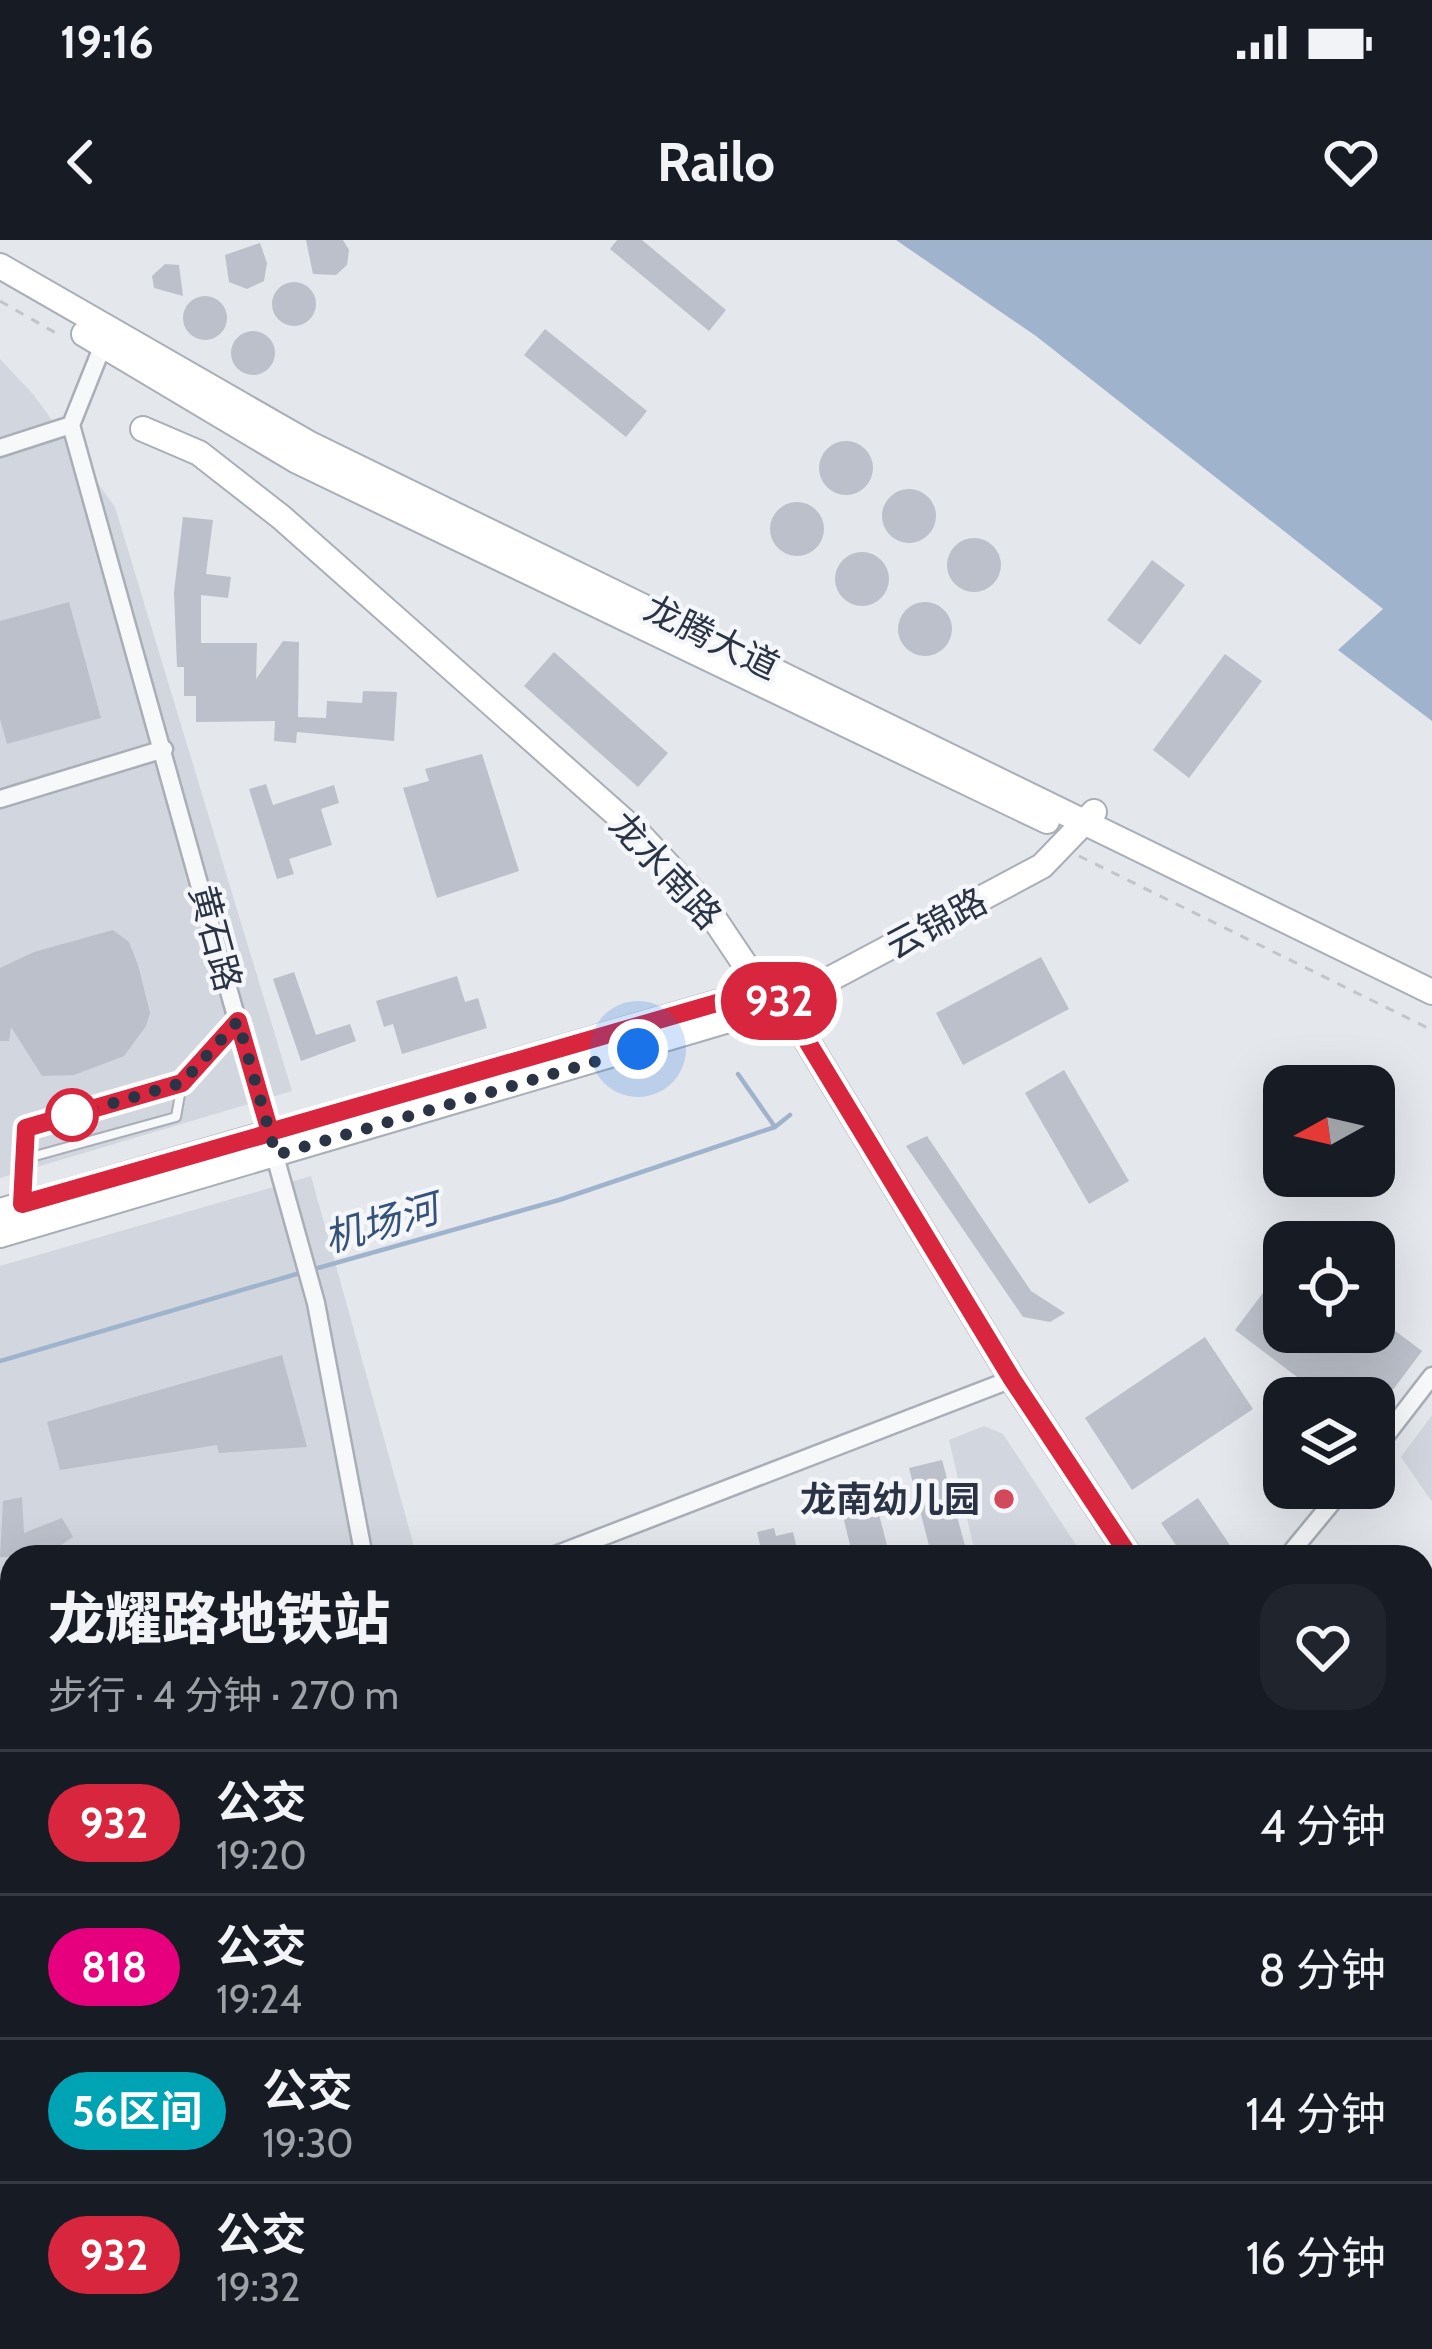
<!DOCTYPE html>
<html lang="zh">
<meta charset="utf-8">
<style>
:root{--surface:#171b24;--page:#20242c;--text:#f1f3f6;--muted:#9ea1a6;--line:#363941}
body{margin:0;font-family:Cabin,"Noto Sans SC",sans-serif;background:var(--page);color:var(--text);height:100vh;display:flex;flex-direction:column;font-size:45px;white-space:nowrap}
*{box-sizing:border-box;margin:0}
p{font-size:39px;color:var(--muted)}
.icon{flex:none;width:66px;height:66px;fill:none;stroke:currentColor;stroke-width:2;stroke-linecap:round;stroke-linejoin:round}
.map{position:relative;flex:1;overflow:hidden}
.side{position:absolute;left:0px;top:1305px;width:1434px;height:804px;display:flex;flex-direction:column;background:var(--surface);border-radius:36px 36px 0 0;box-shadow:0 12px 48px #0002}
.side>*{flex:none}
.badge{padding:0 24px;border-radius:39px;font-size:42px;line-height:78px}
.needle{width:78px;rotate:262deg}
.buttons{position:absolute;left:1263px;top:825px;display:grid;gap:24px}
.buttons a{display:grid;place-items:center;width:132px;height:132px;border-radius:24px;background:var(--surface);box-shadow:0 12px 48px #0002;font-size:60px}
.you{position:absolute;width:60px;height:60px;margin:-30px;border:9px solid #fff;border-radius:50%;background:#1a73e8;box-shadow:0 0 0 18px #1a73e833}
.map>.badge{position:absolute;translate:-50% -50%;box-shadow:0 0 0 6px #fff}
.round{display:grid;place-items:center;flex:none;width:126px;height:126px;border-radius:36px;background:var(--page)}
.headline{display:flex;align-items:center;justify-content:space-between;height:204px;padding:0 48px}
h1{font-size:57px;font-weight:800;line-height:90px}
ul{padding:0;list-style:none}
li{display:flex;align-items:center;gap:36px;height:144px;padding:0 48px;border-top:3px solid var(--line)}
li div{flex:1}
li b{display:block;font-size:45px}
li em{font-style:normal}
li .badge{min-width:132px;font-weight:700;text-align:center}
.status{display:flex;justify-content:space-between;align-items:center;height:84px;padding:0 60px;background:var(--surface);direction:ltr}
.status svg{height:33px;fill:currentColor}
header{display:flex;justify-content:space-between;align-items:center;height:156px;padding:0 48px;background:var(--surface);font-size:54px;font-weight:800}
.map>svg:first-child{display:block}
.built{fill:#d2d6de}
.water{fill:#9fb4cc}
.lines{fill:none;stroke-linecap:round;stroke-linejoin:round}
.stream{stroke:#9fb4cc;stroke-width:4.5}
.building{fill:#bbc0ca}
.lane-casing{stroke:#a9aeb7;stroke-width:12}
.street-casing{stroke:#a9aeb7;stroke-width:21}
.secondary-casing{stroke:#a9aeb7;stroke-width:28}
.path{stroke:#c2c5cb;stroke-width:3;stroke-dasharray:9 9;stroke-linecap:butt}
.lane{stroke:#f7f8fa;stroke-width:8}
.street{stroke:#f7f8fa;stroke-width:16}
.secondary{stroke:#fff;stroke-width:24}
.line-casing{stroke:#fff;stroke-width:27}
.line{stroke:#d7263d;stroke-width:18}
.walk{stroke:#2b3445;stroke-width:12;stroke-dasharray:0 21.6}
.stop-dot{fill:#fff;stroke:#d7263d;stroke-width:6}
.poi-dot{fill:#d1495b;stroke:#f4f6f9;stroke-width:4.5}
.labels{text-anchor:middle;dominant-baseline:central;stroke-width:9;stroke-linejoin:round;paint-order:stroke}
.street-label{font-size:36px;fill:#2b3445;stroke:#f4f6f9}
.poi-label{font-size:36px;font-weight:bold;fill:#2b3445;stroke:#f4f6f9;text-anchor:end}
.water-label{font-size:39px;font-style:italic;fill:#34527a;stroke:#f4f6f9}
</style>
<div class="status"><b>19:16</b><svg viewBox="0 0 49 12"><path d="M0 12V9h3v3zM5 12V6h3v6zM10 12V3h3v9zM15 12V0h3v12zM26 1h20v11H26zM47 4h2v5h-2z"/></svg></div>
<header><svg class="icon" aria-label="back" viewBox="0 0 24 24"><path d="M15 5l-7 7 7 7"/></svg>Railo<svg class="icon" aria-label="heart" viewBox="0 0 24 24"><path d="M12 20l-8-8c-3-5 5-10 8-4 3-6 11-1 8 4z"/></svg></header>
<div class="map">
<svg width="1432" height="2109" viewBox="0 0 1432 2109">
<rect width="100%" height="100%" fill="#e4e7ec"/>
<path class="built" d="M0 119 33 154 115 267 292 851 0 938Z
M311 936 417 1317H12V1450L0 1453V1026Z
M1432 1175V1262L1401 1217Z
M984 1186 1003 1194 1084 1317H976L949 1200Z"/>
<path class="water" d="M896 0H1432V481L1338 410 1383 369 1036 96Z"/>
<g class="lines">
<path class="stream" d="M738 834 775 887
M311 1030 559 960 775 887 790 875
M0 1121 300 1033"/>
</g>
<path class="building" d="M306 0H343L349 10 347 25 336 35 313 34Z
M617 0H642L726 70 709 91 610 9Z
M260 3 267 23 264 41 247 49 229 42 225 15Z
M165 24 179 25 183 56 154 48 152 36Z
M272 64a22 22 0 1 1 44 0a22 22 0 1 1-44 0Z
M183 78a22 22 0 1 1 44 0a22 22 0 1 1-44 0Z
M545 89 647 171 626 197 524 115Z
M231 113a22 22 0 1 1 44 0a22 22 0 1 1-44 0Z
M819 228a27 27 0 1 1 54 0a27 27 0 1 1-54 0Z
M882 276a27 27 0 1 1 54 0a27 27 0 1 1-54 0Z
M770 289a27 27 0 1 1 54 0a27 27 0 1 1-54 0Z
M183 277 213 280 206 334 231 337 228 358 201 355V403H257L256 439 283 401 299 402 298 477 326 478 327 461 362 463 363 451 397 452 394 501 297 492 296 503 274 501 275 481 196 482V456H184V427H177L174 352Z
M947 325a27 27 0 1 1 54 0a27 27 0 1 1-54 0Z
M835 339a27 27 0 1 1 54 0a27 27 0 1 1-54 0Z
M1152 320 1185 345 1140 405 1107 380Z
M898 389a27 27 0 1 1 54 0a27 27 0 1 1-54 0Z
M69 362 101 478 7 504 0 479V381Z
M554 412 668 513 638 547 524 446Z
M1225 414 1262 441 1189 538 1153 510Z
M482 514 519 631 437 658 403 548 429 541 425 529Z
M266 544 273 565 334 545 339 563 321 569 332 605 289 619 294 634 277 639 249 549Z
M113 690 129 702 138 725 150 773 146 786 124 816 74 835 42 836 11 787 9 801H0V728L34 712Z
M1041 717 1069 769 963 825 936 773Z
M294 732 316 795 350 784 356 801 301 821 273 739Z
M457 736 465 762 478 758 487 788 402 814 393 784 384 787 376 761Z
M1064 830 1129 941 1089 964 1025 853Z
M927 896 1031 1051 1065 1073 1050 1082 1023 1077 906 906Z
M1284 1025V1092H1374V1075L1422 1111 1374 1175V1158H1325L1235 1090Z
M1205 1097 1253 1169 1132 1250 1085 1178Z
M282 1115 307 1207 219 1213 217 1205 60 1230 47 1182Z
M942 1220 968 1317H932L909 1228Z
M872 1247 890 1317H853L838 1256Z
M22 1257 24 1293 62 1278 73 1297 44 1317H0L3 1261Z
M1198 1258 1238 1317H1184L1161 1283Z
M774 1288 776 1296 793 1292 799 1317H763L757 1292Z"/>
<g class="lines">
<defs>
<path id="lane" d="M24 919 176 877 182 843
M22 958 26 888 182 843 237 782
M0 2067 12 2086
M19 2097 27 2109"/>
<path id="street" d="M103 105 71 185 316 1063 364 1317
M0 208 71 185
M0 559 164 509
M1374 1211 1432 1136
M550 1317 1012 1139
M1287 1317 1344 1248
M0 1494 12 1491
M1422 1927 1432 1925
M523 2097 525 2109
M736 2109 773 2097"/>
<path id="secondary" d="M0 26 308 203 1432 752
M84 94 297 221 1047 581
M143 189 199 213 281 277 640 595 705 665 762 750 792 776 1012 1139 1130 1317
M0 971 762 750
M0 995 783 764 1042 626 1094 572
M1422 1766 1432 1781"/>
</defs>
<use href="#lane" class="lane-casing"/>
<use href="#street" class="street-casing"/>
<use href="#secondary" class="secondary-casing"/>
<path class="path" d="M0 61 61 96
M1079 616 1432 790"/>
<use href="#lane" class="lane"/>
<use href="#street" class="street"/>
<use href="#secondary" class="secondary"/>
</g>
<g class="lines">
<defs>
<path id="line" d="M263 895 22 964 26 888 182 843 238 781 270 892 762 750 792 776 1012 1139 1130 1317"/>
</defs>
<use href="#line" class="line-casing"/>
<use href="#line" class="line"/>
<path class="walk" d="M72 875 182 843 238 781 276 915 638 809"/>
</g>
<circle class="stop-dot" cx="72" cy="875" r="24"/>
<circle class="poi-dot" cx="1004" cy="1259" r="12"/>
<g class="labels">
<g class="street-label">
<text transform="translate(712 397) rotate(26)">龙腾大道</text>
<text transform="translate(666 630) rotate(47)">龙水南路</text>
<text transform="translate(936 683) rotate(-28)">云锦路</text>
<text transform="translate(216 698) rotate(75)">黄石路</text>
</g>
<g class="poi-label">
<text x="980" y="1259">龙南幼儿园</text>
</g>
<g class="water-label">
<text transform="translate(381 983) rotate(-16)">机场河</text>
</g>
</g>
</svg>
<div class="buttons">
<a><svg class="needle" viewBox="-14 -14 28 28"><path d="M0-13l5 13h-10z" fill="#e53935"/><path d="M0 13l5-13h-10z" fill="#9ea1a6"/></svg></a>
<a><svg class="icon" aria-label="locate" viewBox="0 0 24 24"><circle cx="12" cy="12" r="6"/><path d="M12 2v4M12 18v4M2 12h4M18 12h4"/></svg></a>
<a><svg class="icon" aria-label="layers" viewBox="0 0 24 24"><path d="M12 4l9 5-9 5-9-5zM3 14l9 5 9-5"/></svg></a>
</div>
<div class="you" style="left:638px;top:809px"></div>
<b class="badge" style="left:779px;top:761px;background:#d7263d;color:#fff">932</b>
<section class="side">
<div class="headline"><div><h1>龙耀路地铁站</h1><p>步行 · 4 分钟 · 270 m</p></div><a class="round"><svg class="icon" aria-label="heart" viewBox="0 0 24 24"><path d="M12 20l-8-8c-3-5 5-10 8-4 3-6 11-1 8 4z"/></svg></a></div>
<ul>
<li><span class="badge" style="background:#d7263d;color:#fff">932</span><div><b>公交</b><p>19:20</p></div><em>4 分钟</em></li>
<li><span class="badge" style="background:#e6007e;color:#fff">818</span><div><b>公交</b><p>19:24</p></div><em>8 分钟</em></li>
<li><span class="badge" style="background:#00a3b4;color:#fff">56区间</span><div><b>公交</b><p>19:30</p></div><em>14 分钟</em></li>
<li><span class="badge" style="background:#d7263d;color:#fff">932</span><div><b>公交</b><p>19:32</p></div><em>16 分钟</em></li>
</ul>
</section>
</div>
